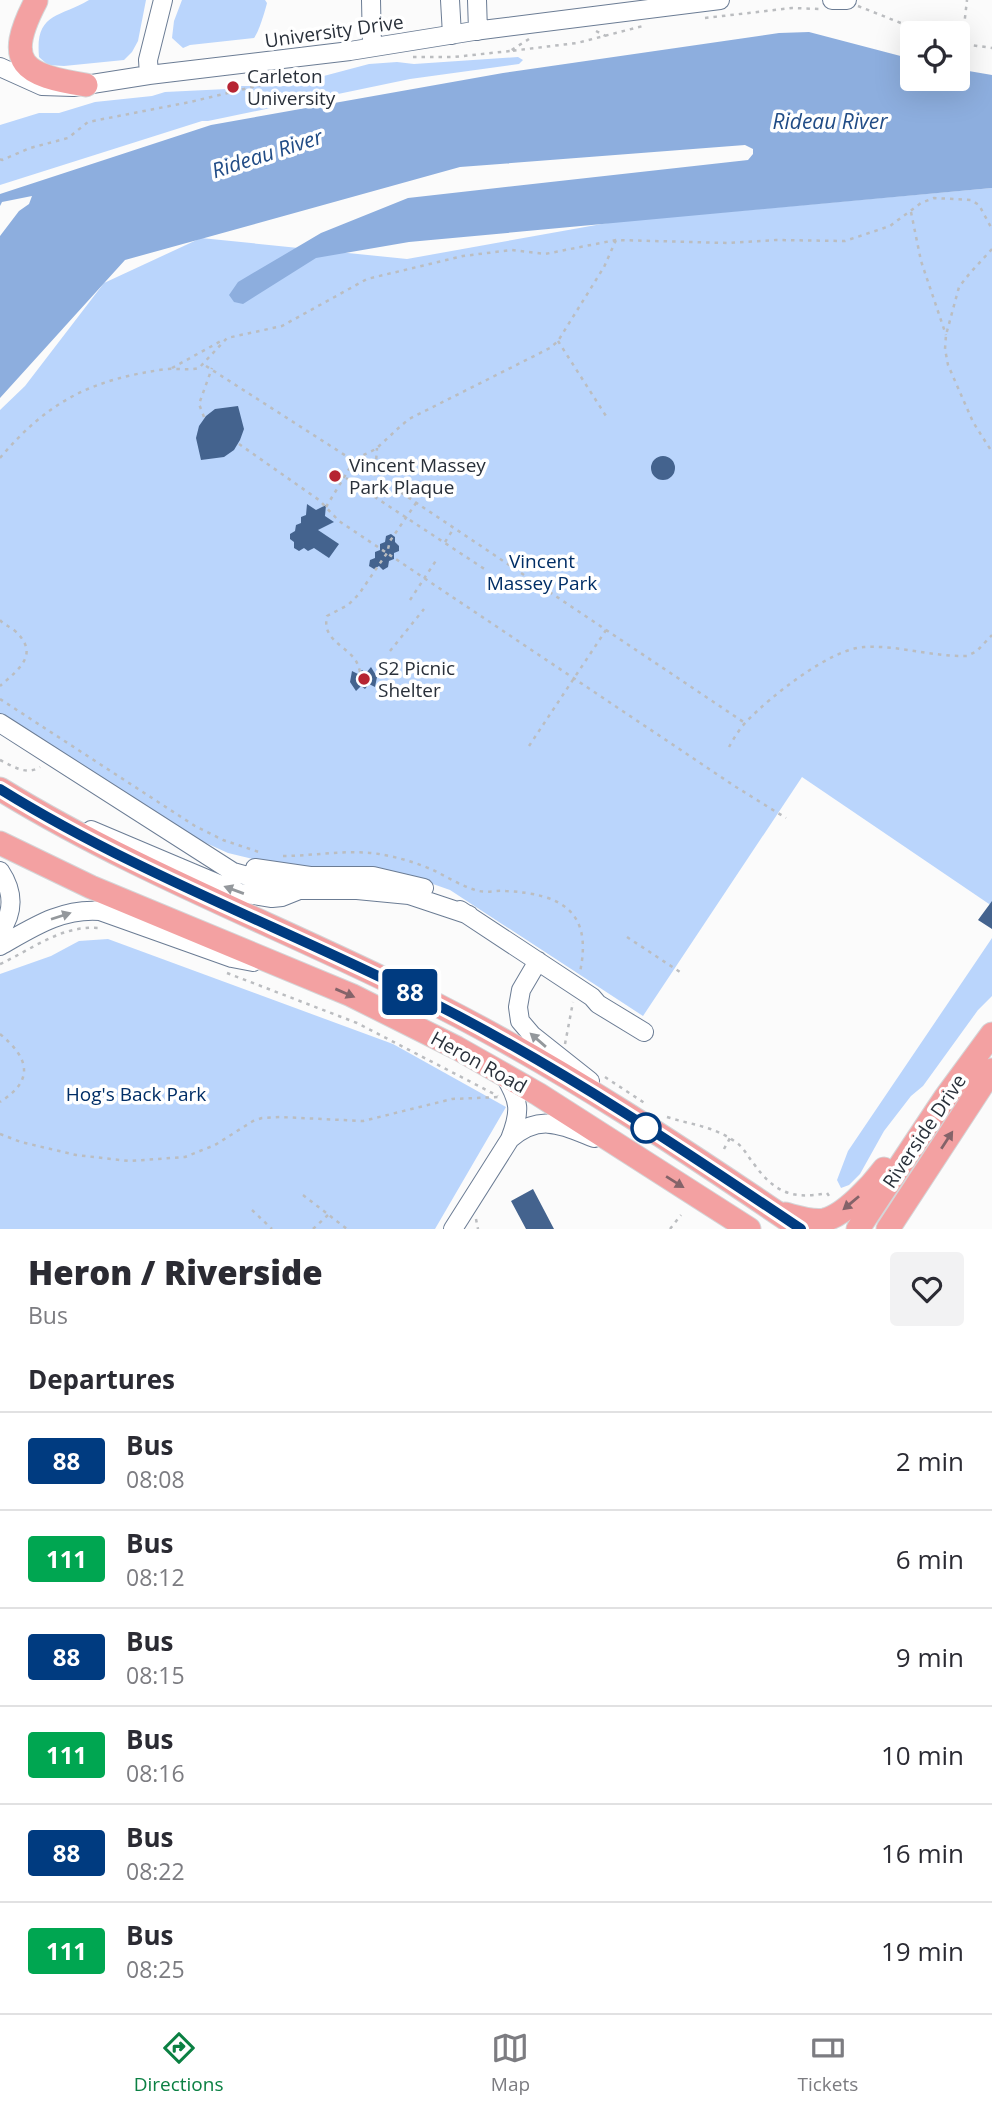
<!DOCTYPE html>
<style>
:root{--surface:#fff;--page:#f2f2f3;--text:#2b2b33;--muted:#7c7c81;--line:#e1e1e2;--accent:#0b8043}
body{margin:0;font-family:"Open Sans",sans-serif;background:var(--page);color:var(--text);height:100vh;display:flex;flex-direction:column;font-size:26px;white-space:nowrap}
*{box-sizing:border-box;margin:0}
p{font-size:23px;color:var(--muted)}
.icon{flex:none;width:38px;height:38px;fill:none;stroke:currentColor;stroke-width:2;stroke-linecap:round;stroke-linejoin:round}
.map{position:relative;height:1229px;overflow:hidden}
.panel{display:flex;flex-direction:column;background:var(--surface);flex:1}
.panel>*{flex:none}
.badge{padding:0 14px;border-radius:5px;font-size:24px;line-height:46px}
.buttons{position:absolute;left:900px;top:21px;display:grid;gap:14px}
.buttons a{display:grid;place-items:center;width:70px;height:70px;border-radius:7px;background:var(--surface);box-shadow:0 7px 28px #0002;font-size:35px}
.map>.badge{position:absolute;translate:-50% -50%;box-shadow:0 0 0 4px #fff}
h2{padding:0 28px;font-size:26px;line-height:63px}
.round{display:grid;place-items:center;flex:none;width:74px;height:74px;border-radius:7px;background:var(--page)}
.summary{display:flex;align-items:center;justify-content:space-between;height:119px;padding:0 28px}
h1{font-size:33px;font-weight:800;line-height:52px}
ul{padding:0;list-style:none}
li{display:flex;align-items:center;gap:21px;height:98px;padding:0 28px;border-top:2px solid var(--line)}
li div{flex:1}
li b{display:block;font-size:26px}
li em{font-style:normal}
li .badge{min-width:77px;font-weight:700;text-align:center}
.tab-bar{display:flex;justify-content:space-around;align-items:center;height:98px;border-top:2px solid var(--line);background:var(--surface);font-size:19px;color:var(--muted)}
.tab-bar a{display:grid;justify-items:center;gap:4px}
.tab-bar .on{color:var(--accent)}
.map>svg:first-child{display:block}
.green{fill:#bad5fc}
.water{fill:#8daede}
.building{fill:#44638e}
.lines{fill:none;stroke-linecap:round;stroke-linejoin:round}
.minor-casing{stroke:#6b7c94;stroke-width:20}
.major-casing{stroke:#d4d6d8;stroke-width:25}
.path{stroke:#bbbdc0;stroke-width:2.5;stroke-dasharray:3.5 5;stroke-linecap:butt}
.minor{stroke:#fff;stroke-width:18}
.major{stroke:#f3a1a2;stroke-width:23}
.oneway{fill:#94989c}
.oneway2{fill:#846369}
.line-casing{stroke:#fff;stroke-width:16}
.line{stroke:#003b80;stroke-width:10}
.poi-dot{fill:#b62432;stroke:#fff;stroke-width:2.5}
.stop-dot{fill:#fff;stroke:#003b80;stroke-width:3.5}
.labels{text-anchor:middle;dominant-baseline:central;stroke-width:7;stroke-linejoin:round;paint-order:stroke}
.street-label{font-size:19px;fill:#29303a;stroke:#fff}
.poi-label{font-size:19px;fill:#29303a;stroke:#fff;text-anchor:start}
.park-label{font-size:19px;fill:#012e66;stroke:#fff}
.water-label{font-size:21px;font-style:italic;fill:#214c86;stroke:#fff}
</style>
<div class="map">
<svg width="992" height="1229" viewBox="0 0 992 1229">
<rect width="100%" height="100%" fill="#fbfbfb"/>
<path class="green" d="M89 0H146L138 41 132 52 124 60 64 66 48 65 39 57C35 13 58 18 89 0Z
M182 0H265L267 3C265 11 259 32 254 38L190 45 183 48 172 38 174 21Z
M518 57 523 60 519 64 410 79 208 121H202L0 185V125L39 113H59L95 102 152 96 165 92 227 89 239 86H286L369 64 397 62 414 64Z
M992 188V906L802 777 643 1016 450 890 413 877 374 868 281 866 228 853 186 834 0 716V410L25 386 104 283 201 238 407 259 613 222Z
M992 938V996L978 1010 923 1086 911 1096 884 1131 860 1174 849 1185 841 1188 837 1180 848 1151Z
M108 939 393 1044 506 1107 435 1229H0V974L51 956 79 941Z"/>
<path class="water" d="M809 32 912 59V79H957V69L992 75V188L409 242 316 258 243 304 234 302 229 295 238 282 321 233 408 198 748 160 753 154V149L745 145 460 167 125 260 0 398V236L19 211 29 204 32 196 2 202 0 206V194L211 125 503 73 779 33Z"/>
<path class="building" d="M238 406 244 429 240 440 234 450 224 457 201 460 196 438 199 426 206 416 215 409Z
M651 468a12 12 0 1 1 24 0a12 12 0 1 1-24 0Z
M307 504 316 510 326 505 325 516 334 522 318 530 339 544 329 558 314 548 308 551 304 548 299 551 294 548V542L290 539V534L295 531 296 525 301 523V517L306 515Z
M391 534 395 537V542L399 546V551L394 553V559L389 561 388 567 383 570 379 566 374 569 369 566 370 560 375 558V552L380 550V544L385 542 386 536Z
M371 667 377 677 375 687 369 684 365 689 361 686 356 691 350 682 352 671 358 674 362 670 366 673Z
M992 901V929L978 920Z
M533 1189 554 1229H526L511 1201Z"/>
<g class="lines">
<defs>
<path id="minor" d="M371 0 372 47
M450 0 452 35
M477 0 478 31
M832 0H847
M0 67 42 86 73 87 149 75 350 51 474 31 720 0
M149 75 148 60 163 0
M0 723 233 872 299 890H357L409 895 469 915
M91 830 240 893 272 898 282 897 297 891
M255 868 310 876H373L424 888
M0 871C14 892 14 912 0 932
M460 910 592 997 598 1004 644 1032
M0 946C32 928 61 908 100 911L232 958 253 962
M538 961 521 990 518 1007 520 1021 532 1035 590 1081
M510 1139C540 1113 561 1125 594 1138
M453 1229 510 1139C521 1111 520 1101 504 1075"/>
<path id="major" d="M36 1C3 64 23 75 86 85
M0 789C140 875 295 932 441 1007 566 1071 685 1150 801 1229
M0 843 91 887 351 995 457 1048 538 1094 749 1229
M785 1214C797 1217 811 1222 824 1220 844 1216 872 1185 884 1169
M858 1229 945 1098 992 1034
M888 1229 992 1070"/>
</defs>
<use href="#minor" class="minor-casing"/>
<use href="#major" class="major-casing"/>
<path class="path" d="M858 6 926 33
M705 18 792 8 820 9
M596 31 606 36
M529 39 510 51 577 43 643 26
M957 43 992 48
M962 44 967 0
M413 57H454L510 51
M0 159 2 160 30 148 68 138 88 122 190 102 324 70
M911 212 921 261 946 335
M992 249 970 273 959 287 946 335 945 349 948 365 973 422 992 452
M558 341 606 416
M206 366 354 461C362 454 372 453 379 446 389 437 398 428 409 419L550 348 558 341 604 267 616 240
M172 368 221 341
M204 417 199 404 212 368
M239 444 319 500 339 521 736 787 786 818
M0 458C48 401 92 379 167 369 178 368 189 371 199 368L227 338 282 326 367 279 463 256 512 250 545 254 616 240 728 243 776 240 845 241 890 226 921 203 934 198 971 200 979 205 992 229
M375 476 377 448
M346 478 486 570
M326 507 354 461 745 723
M445 542 454 528
M410 600 437 559
M0 620C4 625 9 626 14 630 41 654 19 669 0 686
M390 651 424 609
M362 680C360 673 359 664 354 658 342 644 322 638 327 616L348 605 359 594 387 553 390 541 416 503
M0 699 195 826 223 840 259 852
M529 746 606 630
M729 747C734 738 740 728 747 721 771 696 830 649 864 647 898 645 933 657 967 656L977 651 992 635
M0 760C13 766 26 776 40 767
M283 856C315 856 346 849 379 854 397 857 418 863 435 871 449 878 463 887 479 891 487 893 497 890 506 891 561 894 593 911 580 972
M627 937 683 974
M0 964C33 949 61 925 99 928
M227 973 357 1023 498 1096
M0 1034C29 1058 35 1080 0 1102
M565 1044 573 1002
M605 1077 646 1104
M667 1117C692 1125 714 1126 737 1143 744 1148 748 1157 754 1164 774 1192 792 1200 827 1193L831 1199
M0 1134 21 1142 76 1155 129 1161 185 1157 215 1145 253 1121 262 1118 280 1117 363 1121 452 1099 498 1097
M724 1149 730 1138
M303 1195 347 1229
M252 1210 272 1229
M476 1219 478 1229
M313 1229 328 1215
M670 1229 681 1215"/>
<use href="#minor" class="minor"/>
<use href="#major" class="major"/>
</g>
<defs><path id="oneway-solid" d="M-6-.8H1V-3.2L6.5 0L1 3.2V.8H-6Z" transform="scale(1.75)"/></defs>
<g class="oneway">
<use href="#oneway-solid" transform="translate(234 890) rotate(-160)"/>
<use href="#oneway-solid" transform="translate(61 916) rotate(-18)"/>
<use href="#oneway-solid" transform="translate(538 1040) rotate(-139)"/>
</g>
<g class="oneway2">
<use href="#oneway-solid" transform="translate(345 993) rotate(23)"/>
<use href="#oneway-solid" transform="translate(947 1140) rotate(-57)"/>
<use href="#oneway-solid" transform="translate(675 1182) rotate(32)"/>
<use href="#oneway-solid" transform="translate(851 1203) rotate(140)"/>
</g>
<g class="lines">
<defs>
<path id="line" d="M0 789C140 876 295 932 441 1007 566 1071 685 1151 801 1229"/>
</defs>
<use href="#line" class="line-casing"/>
<use href="#line" class="line"/>
</g>
<g class="poi-dot">
<circle cx="233" cy="87" r="7"/>
<circle cx="335" cy="476" r="7"/>
<circle cx="364" cy="679" r="7"/>
</g>
<circle class="stop-dot" cx="646" cy="1128" r="14"/>
<g class="labels">
<g class="street-label">
<text transform="translate(334 31) rotate(-8)">University Drive</text>
<text transform="translate(479 1062) rotate(29)">Heron Road</text>
<text transform="translate(924 1131) rotate(-56)">Riverside Drive</text>
</g>
<g class="poi-label">
<text x="247" y="76">Carleton<tspan x="247" dy="22">University</tspan></text>
<text x="349" y="465">Vincent Massey<tspan x="349" dy="22">Park Plaque</tspan></text>
<text x="378" y="668">S2 Picnic<tspan x="378" dy="22">Shelter</tspan></text>
</g>
<g class="park-label">
<text x="542" y="561">Vincent<tspan x="542" dy="22">Massey Park</tspan></text>
<text x="136" y="1094">Hog's Back Park</text>
</g>
<g class="water-label">
<text x="830" y="121">Rideau River</text>
<text transform="translate(267 153) rotate(-18)">Rideau River</text>
</g>
</g>
</svg>
<div class="buttons">
<a><svg class="icon" aria-label="locate" viewBox="0 0 24 24"><circle cx="12" cy="12" r="6"/><path d="M12 2v4M12 18v4M2 12h4M18 12h4"/></svg></a>
</div>
<b class="badge" style="left:410px;top:992px;background:#003b80;color:#fff">88</b>
</div>
<section class="panel">
<div class="summary"><div><h1>Heron / Riverside</h1><p>Bus</p></div><a class="round"><svg class="icon" aria-label="heart" viewBox="0 0 24 24"><path d="M12 20l-8-8c-3-5 5-10 8-4 3-6 11-1 8 4z"/></svg></a></div>
<h2>Departures</h2>
<ul>
<li><span class="badge" style="background:#003b80;color:#fff">88</span><div><b>Bus</b><p>08:08</p></div><em>2 min</em></li>
<li><span class="badge" style="background:#00a651;color:#fff">111</span><div><b>Bus</b><p>08:12</p></div><em>6 min</em></li>
<li><span class="badge" style="background:#003b80;color:#fff">88</span><div><b>Bus</b><p>08:15</p></div><em>9 min</em></li>
<li><span class="badge" style="background:#00a651;color:#fff">111</span><div><b>Bus</b><p>08:16</p></div><em>10 min</em></li>
<li><span class="badge" style="background:#003b80;color:#fff">88</span><div><b>Bus</b><p>08:22</p></div><em>16 min</em></li>
<li><span class="badge" style="background:#00a651;color:#fff">111</span><div><b>Bus</b><p>08:25</p></div><em>19 min</em></li>
</ul>
</section>
<nav class="tab-bar">
<a class="on"><svg class="icon" aria-label="directions" viewBox="0 0 24 24"><path d="M12 3l9 9-9 9-9-9zM9 14v-3h6M13 9l2 2-2 2"/></svg>Directions</a>
<a><svg class="icon" aria-label="map" viewBox="0 0 24 24"><path d="M3 6l6-2 6 2 6-2v14l-6 2-6-2-6 2zM9 4v14M15 6v14"/></svg>Map</a>
<a><svg class="icon" aria-label="tickets" viewBox="0 0 24 24"><path d="M3 7h18v10H3zM15 7v10"/></svg>Tickets</a>
</nav>
